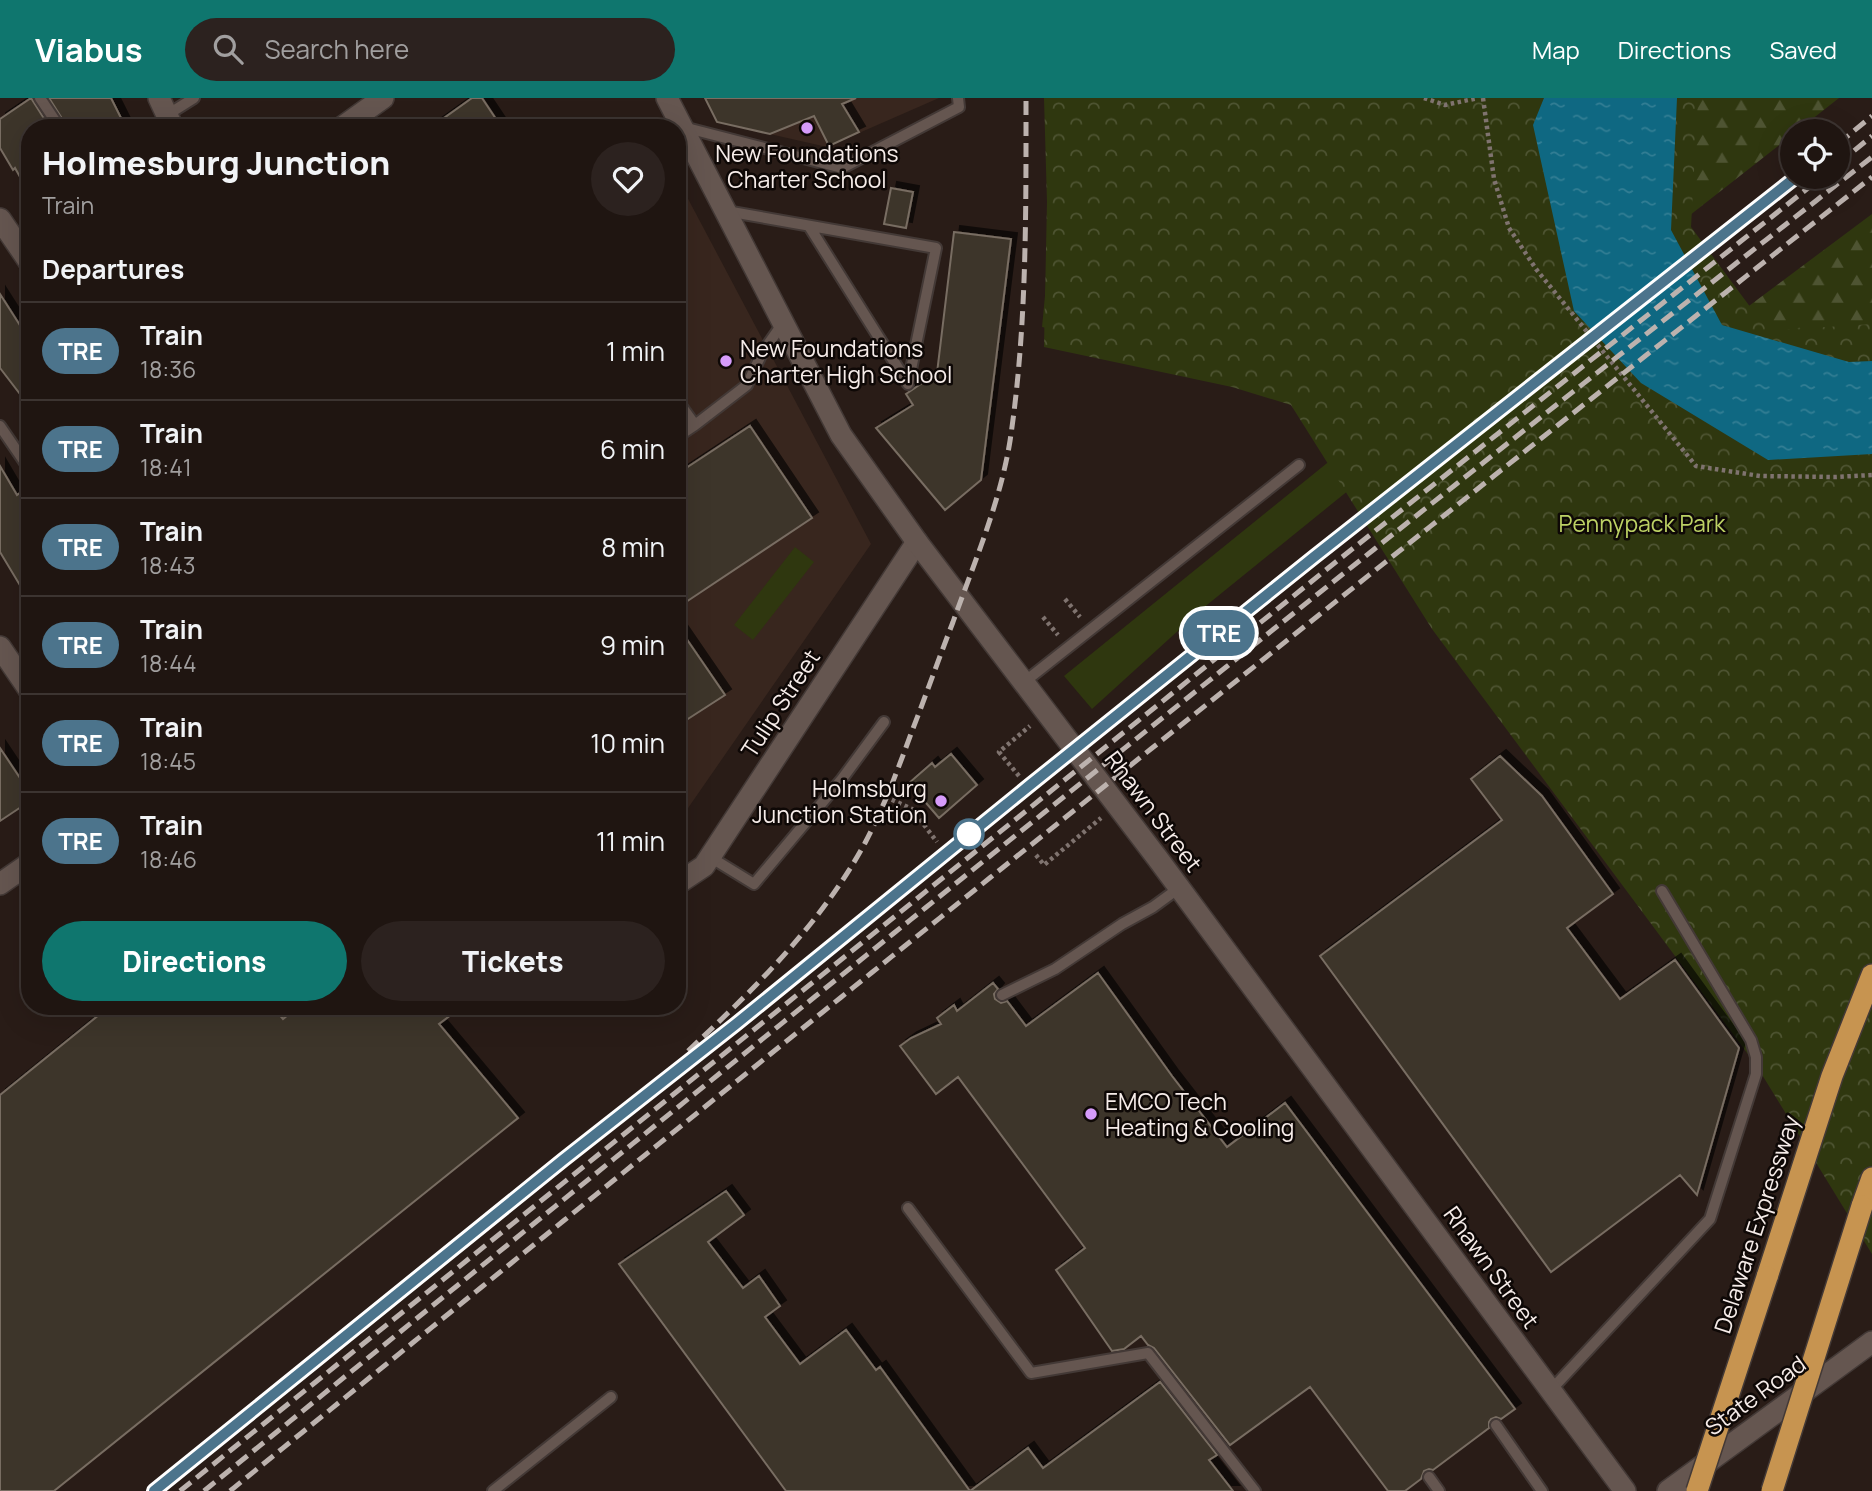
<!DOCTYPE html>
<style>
:root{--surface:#1f1511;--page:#2c221f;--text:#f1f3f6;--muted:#a19f9f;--line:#3c3431;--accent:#0f766e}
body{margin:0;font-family:Manrope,sans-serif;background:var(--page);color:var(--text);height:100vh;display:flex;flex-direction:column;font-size:26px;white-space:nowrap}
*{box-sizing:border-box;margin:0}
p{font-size:23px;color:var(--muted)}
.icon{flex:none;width:38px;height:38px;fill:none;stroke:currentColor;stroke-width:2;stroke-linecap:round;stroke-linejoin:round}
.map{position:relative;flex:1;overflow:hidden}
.drawer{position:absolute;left:21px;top:21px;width:665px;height:896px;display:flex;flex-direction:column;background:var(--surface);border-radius:28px;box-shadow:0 7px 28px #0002,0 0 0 2px var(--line)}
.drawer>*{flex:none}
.badge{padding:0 14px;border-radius:23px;font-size:24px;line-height:46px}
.buttons{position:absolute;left:1780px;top:21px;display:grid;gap:14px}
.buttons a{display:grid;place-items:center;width:70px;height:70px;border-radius:50%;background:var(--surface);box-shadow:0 7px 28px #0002,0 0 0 2px var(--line);font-size:35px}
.map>.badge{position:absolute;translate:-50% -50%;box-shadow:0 0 0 4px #fff}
h2{padding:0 21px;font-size:26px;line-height:63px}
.round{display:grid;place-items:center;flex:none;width:74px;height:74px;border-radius:37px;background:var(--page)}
.overview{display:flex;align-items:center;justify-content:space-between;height:119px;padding:0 21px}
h1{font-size:33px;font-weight:800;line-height:52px}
.action{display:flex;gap:14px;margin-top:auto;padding:14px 21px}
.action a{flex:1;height:80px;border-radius:42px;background:var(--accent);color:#fff;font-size:28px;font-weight:800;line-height:80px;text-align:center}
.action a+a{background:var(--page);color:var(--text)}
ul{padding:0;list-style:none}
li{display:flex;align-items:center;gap:21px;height:98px;padding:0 21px;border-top:2px solid var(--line)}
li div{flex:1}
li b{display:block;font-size:26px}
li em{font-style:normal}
li .badge{min-width:77px;font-weight:700;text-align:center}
header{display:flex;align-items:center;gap:42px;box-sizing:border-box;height:98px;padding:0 35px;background:var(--accent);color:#fff}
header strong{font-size:33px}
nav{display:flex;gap:38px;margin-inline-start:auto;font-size:24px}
.search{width:490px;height:63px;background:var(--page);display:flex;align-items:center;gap:18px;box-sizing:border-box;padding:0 24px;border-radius:38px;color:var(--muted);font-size:26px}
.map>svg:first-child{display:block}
.built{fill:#38261e}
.green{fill:#2f370f}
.forest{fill:url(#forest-firs)}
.park{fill:url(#park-crowns)}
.water{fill:url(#water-ripples)}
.building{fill:#3e352a;stroke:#786d62;stroke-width:2;filter:url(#shadow)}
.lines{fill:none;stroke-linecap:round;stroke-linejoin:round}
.service-casing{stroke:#433936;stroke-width:14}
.minor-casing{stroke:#433936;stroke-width:24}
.secondary-casing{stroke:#433936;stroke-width:24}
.motorway-casing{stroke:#433936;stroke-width:24}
.path{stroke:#7f736f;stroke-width:4.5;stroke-dasharray:3.5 3.5;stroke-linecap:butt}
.service{stroke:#655650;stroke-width:10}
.minor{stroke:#655650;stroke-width:21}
.secondary{stroke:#655650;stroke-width:21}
.motorway{stroke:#c79450;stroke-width:21}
.rail{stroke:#bcb2ae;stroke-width:5;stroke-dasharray:14 7;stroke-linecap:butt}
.motorway-bridge-casing{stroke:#433936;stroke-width:24;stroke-linecap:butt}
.motorway-bridge{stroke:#c79450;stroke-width:21}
.line-casing{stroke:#fff;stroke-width:16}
.line{stroke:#4c748c;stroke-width:10}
.poi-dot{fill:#d69bfa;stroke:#0e0806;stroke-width:2.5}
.stop-dot{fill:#fff;stroke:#4c748c;stroke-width:3.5}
.labels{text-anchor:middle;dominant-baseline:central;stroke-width:5;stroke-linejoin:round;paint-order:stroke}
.poi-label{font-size:23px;fill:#f6ece9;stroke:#0e0806;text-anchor:start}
.park-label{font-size:23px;fill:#bcd164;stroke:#0e0806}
.street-label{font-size:23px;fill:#f6ece9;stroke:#0e0806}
</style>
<header>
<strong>Viabus</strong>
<div class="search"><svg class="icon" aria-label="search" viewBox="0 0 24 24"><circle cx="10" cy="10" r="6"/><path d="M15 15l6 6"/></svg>Search here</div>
<nav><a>Map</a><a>Directions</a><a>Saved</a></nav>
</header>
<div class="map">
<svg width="1872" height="1393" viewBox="0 0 1872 1393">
<defs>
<pattern id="forest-firs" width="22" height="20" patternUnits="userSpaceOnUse" patternTransform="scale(1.75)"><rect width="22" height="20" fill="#2f370f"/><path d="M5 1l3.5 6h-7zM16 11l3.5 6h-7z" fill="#4e5432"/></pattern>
<pattern id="park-crowns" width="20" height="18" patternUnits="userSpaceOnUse" patternTransform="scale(1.75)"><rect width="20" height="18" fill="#2f370f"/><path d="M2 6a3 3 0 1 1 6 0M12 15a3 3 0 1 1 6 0" fill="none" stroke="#4e5432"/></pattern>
<pattern id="water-ripples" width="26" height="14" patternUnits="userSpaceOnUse" patternTransform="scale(1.75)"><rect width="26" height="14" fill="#0f6882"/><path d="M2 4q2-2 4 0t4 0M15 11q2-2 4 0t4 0" fill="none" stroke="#337e94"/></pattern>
<filter id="shadow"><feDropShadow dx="6" dy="-6" stdDeviation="0" flood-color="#0009"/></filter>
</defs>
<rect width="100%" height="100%" fill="#291c17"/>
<path class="built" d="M705 0H939L827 49 717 24Z
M677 80 871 446 677 726Z"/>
<path class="green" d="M1051 135 1254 173 1328 262 1391 358 1202 511 1092 611 1064 578 1337 357 1284 283 1042 229Z
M795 449 814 464 753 542 734 527Z"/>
<path class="forest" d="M1677 0H1839L1797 33H1792V37L1671 132Z
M1872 116V263L1722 228Z"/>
<path class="park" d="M1044 0H1698L1691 129 1768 233 1872 226V1156L1756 967 1432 531 1291 307 1232 289 1044 249 1047 104Z"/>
<path class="water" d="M1544 0H1677L1671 132 1722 227 1849 264 1872 263V356L1768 362 1641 285 1574 213 1533 27Z"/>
<path class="building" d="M31 0 50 30H30V97L15 70 13 72 0 50V21Z
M49 0H111L126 30H68Z
M472 0H482L502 30H430Z
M705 0H856L842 6 859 34 829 48 814 18 770 36 717 24Z
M891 90 913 94 906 130 884 126Z
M954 134 1011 141 981 382 945 412 876 330 913 307 906 296 937 275Z
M0 196 30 243V309L0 270Z
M750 328 812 420 677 510V376Z
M0 368 17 397 30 388V504L0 454Z
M677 527 725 597 677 628Z
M0 650 30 695V703L0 723Z
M951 656 977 687 939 720 909 685 932 665 935 669Z
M1500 658 1542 698 1613 796 1567 830 1620 901 1675 862 1739 950 1697 1097 1680 1077 1551 1174 1320 858 1502 722 1471 681Z
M1098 875 1172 978 1227 1049 1285 1005 1515 1311 1501 1321 1496 1319 1491 1321 1489 1324V1330L1433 1372 1429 1371 1424 1373 1421 1381 1405 1393H1388L1310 1289 1230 1347 1154 1250 1148 1247 1141 1238 1124 1251 1112 1253 1056 1172 1085 1150 958 979 936 996 900 948 911 940 941 926 937 920 954 907 957 913 993 885 998 891 994 896 995 901 1001 905 1007 903 1026 928Z
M110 908H272L283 921 299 908H463L439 926 518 1020 54 1393H0V997Z
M726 1093 744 1117 708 1144 743 1190 759 1178 780 1208 765 1219 800 1266 846 1232 876 1272 880 1269 970 1393 1028 1350 1043 1370 1160 1284 1217 1357 1209 1362 1233 1393H786L619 1166Z"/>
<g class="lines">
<defs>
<path id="service" d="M40 0 60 30
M167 17 194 0
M683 29 842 70 959 9 958 0
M726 113 936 150 908 286 809 128
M677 302 695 327 677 339
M695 327 747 287 762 255 783 225
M0 328 30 372
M1023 585 1299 367
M710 759 754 786 842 681 884 624
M1002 897 1055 871 1122 826 1153 809 1179 790
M908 1110 1031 1275 1148 1255 1255 1393
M1551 1292 1710 1121 1756 976V959L1751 942 1662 793
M1496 1327 1542 1393
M1429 1379 1439 1393
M493 1393 611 1299"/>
<path id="minor" d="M159 0 173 30
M341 30 383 0
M0 121 30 165
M0 549 30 593
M0 786 30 765
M677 786 704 768 917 444"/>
<path id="secondary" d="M667 0 841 337 917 444 1158 761 1625 1393
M1668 1393 1872 1244"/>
<path id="motorway" d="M1862 1108 1872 1080
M1767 1179 1832 978 1872 877"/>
</defs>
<use href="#service" class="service-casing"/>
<use href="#minor" class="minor-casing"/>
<use href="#secondary" class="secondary-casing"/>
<use href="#motorway" class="motorway-casing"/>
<path class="path" d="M1424 0 1445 7 1478 0
M1483 0 1494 81 1509 130 1536 171 1696 368 1760 378 1835 379 1872 377
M1065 501 1080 519
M1043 519 1058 537
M1019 678 999 654 1030 628
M860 687 912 711 937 744
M1036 757 1044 767 1101 720"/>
<use href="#service" class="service"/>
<use href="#minor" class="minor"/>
<use href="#secondary" class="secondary"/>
<use href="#motorway" class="motorway"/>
<path class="rail" d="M1838 46 1872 18
M1838 66 1872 38
M688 953C754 891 821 826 865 745 884 709 898 671 912 633 926 597 939 560 953 524 974 465 1000 405 1010 343 1027 230 1026 114 1026 0
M154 1393 563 1062 736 926 1030 687 1314 459 1796 79
M180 1393 1327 471 1822 79
M204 1393C757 944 1311 497 1872 59
M230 1393C774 951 1321 513 1872 79"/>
<defs>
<path id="motorway-bridge" d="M1697 1393 1767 1179
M1772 1393 1862 1108"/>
</defs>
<use href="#motorway-bridge" class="motorway-bridge-casing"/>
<use href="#motorway-bridge" class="motorway-bridge"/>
</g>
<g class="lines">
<defs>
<path id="line" d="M154 1393 563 1062 736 926 1030 687 1314 459 1796 79"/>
</defs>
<use href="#line" class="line-casing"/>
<use href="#line" class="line"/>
</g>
<g class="poi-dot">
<circle cx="807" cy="30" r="7"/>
<circle cx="726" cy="263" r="7"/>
<circle cx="941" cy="703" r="7"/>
<circle cx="1091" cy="1016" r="7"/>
</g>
<circle class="stop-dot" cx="969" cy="736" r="14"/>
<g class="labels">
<g class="poi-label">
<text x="807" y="55" text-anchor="middle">New Foundations<tspan x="807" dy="26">Charter School</tspan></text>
<text x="740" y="250">New Foundations<tspan x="740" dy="26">Charter High School</tspan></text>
<text x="927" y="690" text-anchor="end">Holmsburg<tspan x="927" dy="26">Junction Station</tspan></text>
<text x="1105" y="1003">EMCO Tech<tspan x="1105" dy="26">Heating &amp; Cooling</tspan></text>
</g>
<g class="park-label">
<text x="1642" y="425">Pennypack Park</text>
</g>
<g class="street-label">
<text transform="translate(780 605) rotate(-57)">Tulip Street</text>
<text transform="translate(1154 713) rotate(53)">Rhawn Street</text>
<text transform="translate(1756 1126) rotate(-72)">Delaware Expressway</text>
<text transform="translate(1492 1169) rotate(54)">Rhawn Street</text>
<text transform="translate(1755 1297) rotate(-36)">State Road</text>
</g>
</g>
</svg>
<div class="buttons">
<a><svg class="icon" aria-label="locate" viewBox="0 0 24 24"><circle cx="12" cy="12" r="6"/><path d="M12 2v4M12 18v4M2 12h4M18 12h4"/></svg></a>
</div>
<b class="badge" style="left:1219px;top:535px;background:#4c748c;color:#fff">TRE</b>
<section class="drawer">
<div class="overview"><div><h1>Holmesburg Junction</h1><p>Train</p></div><a class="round"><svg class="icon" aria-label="heart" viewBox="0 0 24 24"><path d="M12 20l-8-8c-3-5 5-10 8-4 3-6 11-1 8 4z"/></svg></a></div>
<h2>Departures</h2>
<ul>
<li><span class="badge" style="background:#4c748c;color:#fff">TRE</span><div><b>Train</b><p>18:36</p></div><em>1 min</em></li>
<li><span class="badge" style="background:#4c748c;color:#fff">TRE</span><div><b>Train</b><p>18:41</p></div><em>6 min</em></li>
<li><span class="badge" style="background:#4c748c;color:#fff">TRE</span><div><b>Train</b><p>18:43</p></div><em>8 min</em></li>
<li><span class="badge" style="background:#4c748c;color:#fff">TRE</span><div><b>Train</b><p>18:44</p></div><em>9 min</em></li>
<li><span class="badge" style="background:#4c748c;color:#fff">TRE</span><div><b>Train</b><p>18:45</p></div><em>10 min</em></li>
<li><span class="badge" style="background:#4c748c;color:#fff">TRE</span><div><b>Train</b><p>18:46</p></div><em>11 min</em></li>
</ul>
<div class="action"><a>Directions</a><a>Tickets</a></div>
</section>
</div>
